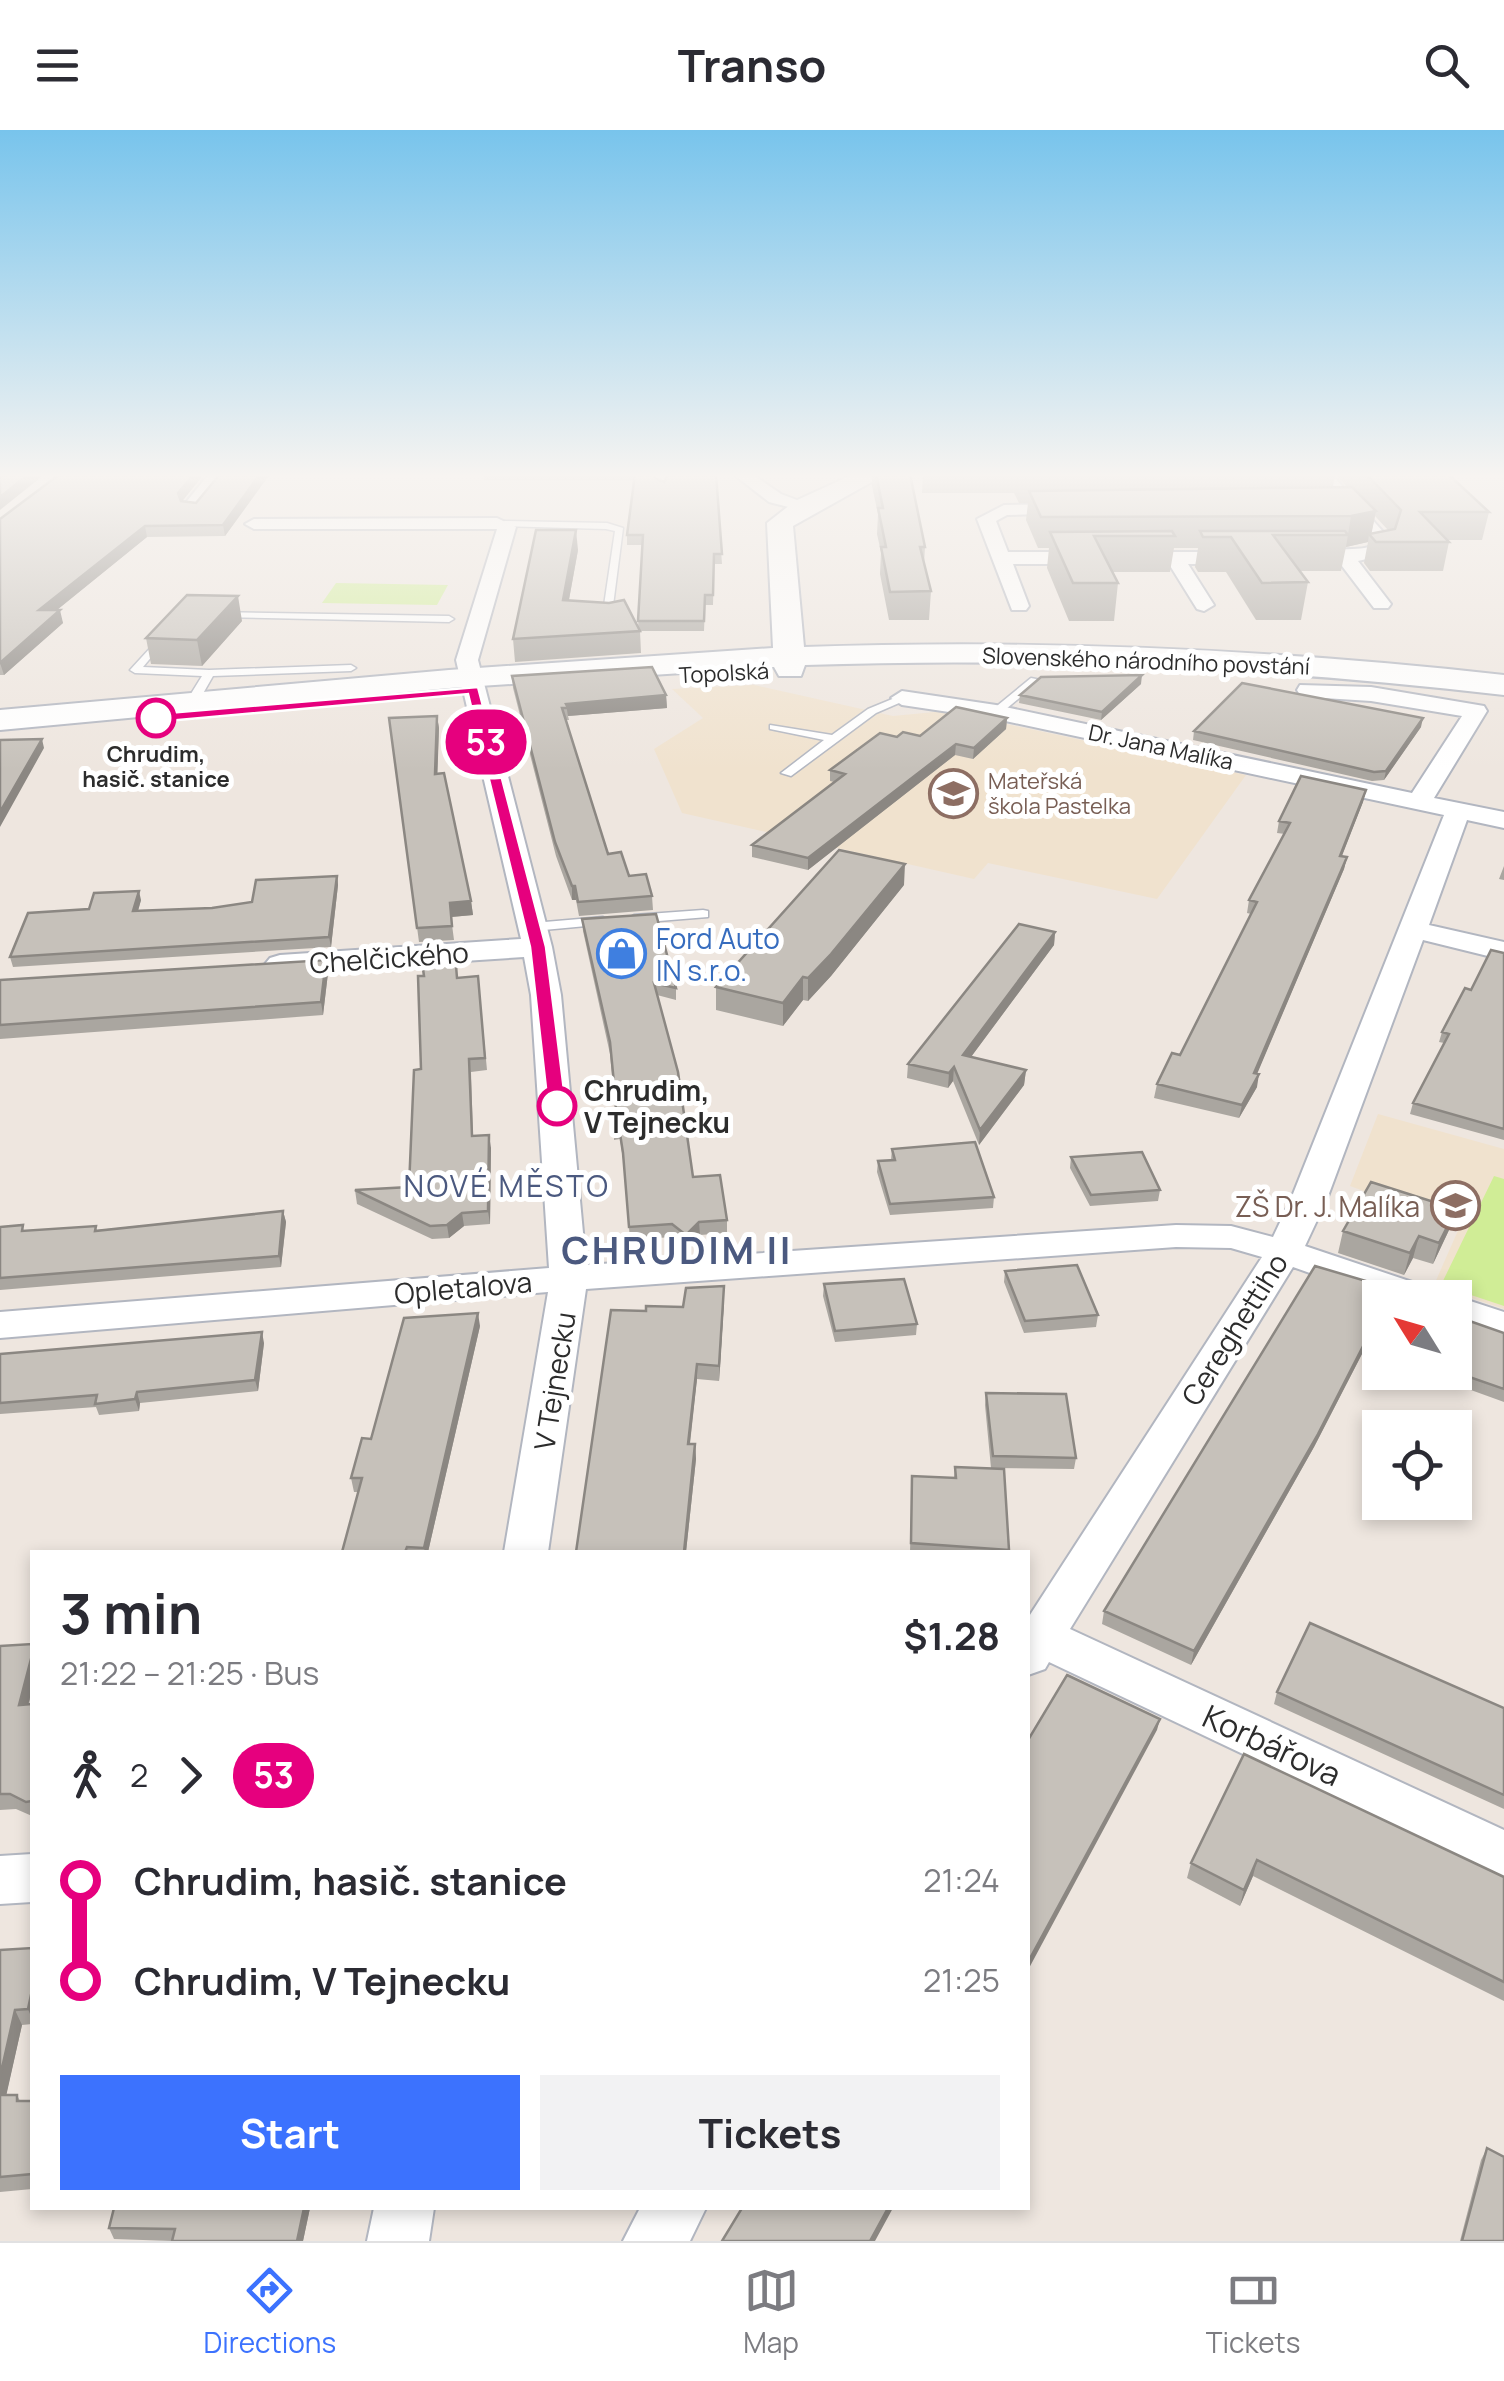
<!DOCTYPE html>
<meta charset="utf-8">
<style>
:root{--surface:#fff;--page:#f2f2f3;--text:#2b2b33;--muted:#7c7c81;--line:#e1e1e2;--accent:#3c72fe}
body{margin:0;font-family:Manrope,sans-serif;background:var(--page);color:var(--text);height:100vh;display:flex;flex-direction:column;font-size:38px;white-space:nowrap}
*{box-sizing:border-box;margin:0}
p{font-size:32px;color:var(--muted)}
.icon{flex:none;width:55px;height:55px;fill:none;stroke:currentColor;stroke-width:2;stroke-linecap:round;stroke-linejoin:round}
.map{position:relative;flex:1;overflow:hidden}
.sheet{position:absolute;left:30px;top:1420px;width:1000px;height:660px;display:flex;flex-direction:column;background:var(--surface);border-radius:0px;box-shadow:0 5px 15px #0003}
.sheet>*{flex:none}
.badge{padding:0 20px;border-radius:32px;font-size:35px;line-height:65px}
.needle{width:65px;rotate:307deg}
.buttons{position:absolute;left:1362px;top:1150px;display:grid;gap:20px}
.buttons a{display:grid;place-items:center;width:110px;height:110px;border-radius:0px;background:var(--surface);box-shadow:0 5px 15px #0003;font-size:50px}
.map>.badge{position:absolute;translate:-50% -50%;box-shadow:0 0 0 5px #fff}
.legs{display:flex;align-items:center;gap:15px;height:110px;padding:0 30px;font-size:32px}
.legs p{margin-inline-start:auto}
.overview{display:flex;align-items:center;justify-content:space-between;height:170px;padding:0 30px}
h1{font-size:55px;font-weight:700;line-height:75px}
.cta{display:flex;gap:20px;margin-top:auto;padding:20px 30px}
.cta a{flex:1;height:115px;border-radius:0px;background:var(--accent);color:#fff;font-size:40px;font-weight:700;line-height:115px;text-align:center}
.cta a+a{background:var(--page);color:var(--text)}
ul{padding:0 30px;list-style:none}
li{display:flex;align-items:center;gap:35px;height:100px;font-size:38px}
li i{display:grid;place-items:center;width:15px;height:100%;margin:0 12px;background:currentColor}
li i::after{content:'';width:25px;height:25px;margin:-12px;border:8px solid;border-radius:50%;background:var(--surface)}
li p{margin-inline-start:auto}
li:first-child i{background:linear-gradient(#0000 50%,currentColor 0)}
li:last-child i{background:linear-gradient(currentColor 50%,#0000 0)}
header{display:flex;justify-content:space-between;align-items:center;height:130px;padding:0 30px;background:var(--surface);font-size:45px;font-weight:700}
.tab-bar{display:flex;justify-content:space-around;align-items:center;height:140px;border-top:2px solid var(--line);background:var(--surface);font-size:28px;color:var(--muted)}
.tab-bar a{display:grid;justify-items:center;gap:5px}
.tab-bar .on{color:var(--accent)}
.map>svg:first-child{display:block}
.education{fill:#f0e2ce}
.pitch{fill:#d0ed96}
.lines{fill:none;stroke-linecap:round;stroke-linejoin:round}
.lane-casing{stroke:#b2b6c0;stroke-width:3}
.street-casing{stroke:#b2b6c0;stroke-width:4}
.secondary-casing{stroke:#b2b6c0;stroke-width:4}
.lane{fill:#fff;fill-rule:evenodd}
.street{fill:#fff;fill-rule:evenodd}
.secondary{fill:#fff;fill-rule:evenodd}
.wall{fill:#aaa6a0;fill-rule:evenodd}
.shaded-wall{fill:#8b8782}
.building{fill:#c6c1ba;stroke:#8b8782;stroke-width:2.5}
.line-1{fill:#e6007e;stroke:#fff;stroke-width:2.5}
.stop-1-dot{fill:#fff;stroke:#e6007e;stroke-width:5}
.labels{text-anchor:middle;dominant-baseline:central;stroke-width:10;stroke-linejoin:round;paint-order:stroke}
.far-street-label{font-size:22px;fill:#2c2c2c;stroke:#fff}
.far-stop-label{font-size:22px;font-weight:bold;fill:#2c2c2c;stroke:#fff}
.far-education-label{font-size:22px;fill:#785e54;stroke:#fff;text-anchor:start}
.shop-label{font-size:28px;fill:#366cbe;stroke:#fff;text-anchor:start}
.street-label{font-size:28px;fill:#2c2c2c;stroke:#fff}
.stop-label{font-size:28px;font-weight:bold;fill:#2c2c2c;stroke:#fff;text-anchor:start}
.education-label{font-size:28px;fill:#785e54;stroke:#fff;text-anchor:end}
.neighbourhood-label{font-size:30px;letter-spacing:2.5px;fill:#4b597f;stroke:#fff}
.near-street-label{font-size:32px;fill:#2c2c2c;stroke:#fff}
.district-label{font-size:38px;font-weight:bold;letter-spacing:2.5px;fill:#4b597f;stroke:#fff}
</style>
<header><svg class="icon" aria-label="menu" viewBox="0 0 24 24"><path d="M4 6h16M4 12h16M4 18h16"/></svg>Transo<svg class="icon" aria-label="search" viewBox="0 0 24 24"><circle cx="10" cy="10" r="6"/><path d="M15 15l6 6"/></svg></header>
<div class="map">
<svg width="1504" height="2111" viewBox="0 0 1504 2111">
<rect width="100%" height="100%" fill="#eee6df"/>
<path class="education" d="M754 555 893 586 945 581 1246 645 1157 769 988 733 974 749 682 683 654 619 703 588 672 559Z
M1378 984 1504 1019V1179L1434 1155 1460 1096 1350 1056Z"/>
<path class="pitch" d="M336 453 448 455 437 475 322 473Z
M1494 1046 1504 1049V1176L1441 1155Z"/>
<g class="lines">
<defs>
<path id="lane" d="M505 391 607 393 623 398 611 491 602 489 615 401 606 399 502 396V392Z
M214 482 449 486 454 489 449 492 218 487 213 484Z
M163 504 168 507 143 537 209 540 351 535 356 538 351 541 213 546 201 567V585L195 588 189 585V567L202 546 135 543 130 540Z
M1031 548 1041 550 1000 584H992V580Z
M902 565 908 568 906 570 876 583 791 646 781 643 824 610 770 599V595L832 605 868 579Z
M703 780 708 781V787L634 793 627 789 634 785Z
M603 787 610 791 608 794 533 801 526 797 533 793Z"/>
<path id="street" d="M209 344H226L198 380H186L183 376Z
M733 344H752L781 364 813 376 804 381 769 372Z
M1302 344 1335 348 1394 414 1388 424 1358 431 1391 474 1388 478H1374L1339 432 1300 433 1290 427C1311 412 1351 425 1375 415L1323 356Z
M1074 374 1083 379 1080 383 1007 385 996 391 1008 422H1243L1253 428 1243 434H1188L1214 475 1204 481 1197 479 1169 434H1013L1029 476 1026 480H1012L977 389 1004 375Z
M497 388 516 397 478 530 552 817 561 865 586 1135 1176 1095 1231 1096 1273 1107 1291 1069 1444 685 996 589 902 575 891 568 902 561 996 575 1412 663 1462 586 1371 571 1308 567 1300 565 1297 560 1300 555 1371 557 1484 576 1487 581 1434 668 1504 682V698L1467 690 1429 795 1504 812V830L1423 810 1327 1069 1305 1116 1433 1159 1439 1168H1380L1293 1137 1070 1499 1504 1700V1748L1049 1532 1045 1539 1028 1545V1488L1262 1127 1231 1118 1176 1117 586 1159 548 1422H504L548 1162 0 1208V1182L549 1138 531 865 524 827 280 843 270 840 265 834 270 828 280 825 521 809 456 530 497 399H254L245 394 254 389Z
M1455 1166 1504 1182V1209L1455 1193V1168H1451Z
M32 1724V1772L0 1774V1726Z
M374 2078H434L429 2111H367Z
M640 2078H706L690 2111H623Z"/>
<path id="secondary" d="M854 344H886L793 396 804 517C1038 509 1271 519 1504 545V565C1271 538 1039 527 805 535L801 546H779L774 537 449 558 0 600V580L449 540 773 518 767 393 795 371Z"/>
</defs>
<use href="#lane" class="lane-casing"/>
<use href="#street" class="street-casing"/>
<use href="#secondary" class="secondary-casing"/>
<use href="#lane" class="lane"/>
<use href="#street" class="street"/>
<use href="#secondary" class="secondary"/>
</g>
<path class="wall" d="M60 344H204L182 371 196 373 220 344H270L225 406 147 407 57 480 63 493 4 545H0V389Z
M483 344H654L655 348 664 352 716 344 722 434H714L713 475H705L704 501H640L641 523 515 532 513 509 578 420 569 470 638 498 643 415H627V405L634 350H484Z
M872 344H910L925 417 924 434 931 461 929 490H889L880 444 881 422 877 404 878 384 872 356Z
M923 344H1448L1489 382 1482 410H1447L1449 412 1443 441H1370L1364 433 1368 412 1346 417 1341 441H1299L1308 452 1301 490H1256L1226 442H1198L1195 437 1198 418H1174L1170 442H1113L1118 453 1114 491H1069L1047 438 1049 418H1038L1026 390 1028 373H1019L1014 363H922ZM1335 344 1347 357H1333ZM1375 386 1388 400 1371 404Z
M242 491 202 536 151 534 146 508Z
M512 546 666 565 667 578 568 586 569 590H566L608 724 652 766 653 780 579 786 576 770H572L556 726 513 558Z
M1141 554 1101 590 1019 573 1020 565Z
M437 586 439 598 437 644 471 771 473 785 451 787 454 810 419 812 389 588Z
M1007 588 1006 599 973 629 955 625 808 740 752 727V715L834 652 830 651V640L897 607 920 606Z
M1421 597 1384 650 1372 651 1193 610 1194 601Z
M1366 660 1363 672 1342 726 1347 727 1344 739 1257 943V957L1239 988 1154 968 1157 954 1180 925 1251 784 1247 783 1249 770 1285 704 1277 703 1279 691Z
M1504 736V750L1499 749Z
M337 746 338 755 331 817 13 837 10 827 89 779 141 770 138 781 212 778 252 772Z
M904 755 831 846 808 871 803 870 783 896 716 880V857Z
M582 789 676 858V870L657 865 693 1047 727 1090V1103L700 1105 686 1118 672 1107 630 1110 624 1036 620 1009 614 1010 615 977 610 924 583 801Z
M1055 802 1054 815 971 927 1026 940 1024 955 979 1015 953 951 948 958 907 948 908 934Z
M1504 823V1010L1410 984 1413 973 1444 913 1439 912 1442 902 1471 860Z
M328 843 323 885 0 909V850Z
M478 846 487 940 471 942 473 1006 491 1018 490 1094 464 1096 449 1108 432 1109 357 1074 355 1060 409 1057 421 939 457 848Z
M892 1019 994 1067 993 1078 890 1085 877 1042 878 1031 891 1030Z
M1071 1027 1160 1060 1158 1071 1090 1076 1070 1038Z
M1456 1079 1449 1100 1433 1134 1413 1128 1404 1145 1338 1123 1343 1101Z
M283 1081 286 1092 281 1137 0 1160V1097L25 1101 97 1100Z
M1315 1136 1393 1159 1390 1168H1380V1189L1314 1317 1191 1535 1102 1494 1104 1481Z
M1005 1141 1098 1185 1096 1197 1024 1203 1004 1152Z
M824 1154 917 1194 916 1205 835 1212 823 1166Z
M724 1171 719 1251 697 1249 690 1314H695L696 1329 686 1422H576L646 1181 683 1177Z
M480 1196 428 1422H342L359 1362H354L351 1348 371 1309Z
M1455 1200 1504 1203V1272L1435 1247 1436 1242H1455Z
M264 1213 258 1261 140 1273 139 1281 99 1285 96 1277 0 1284V1224Z
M986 1263 1076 1328 1074 1339 991 1338 985 1275Z
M955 1337 1009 1420 1008 1422H910L912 1346 954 1348Z
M32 1514V1560L29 1574H32V1686L16 1679 0 1680V1516Z
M1277 1562 1504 1578V1679L1274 1574Z
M1244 1624 1504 1747V1871L1253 1746 1240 1776 1187 1748 1191 1733Z
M32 1818V1894L22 1895 6 1965H17L20 1971H32V2059L0 2062V1820Z
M1487 2018 1504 2111H1460L1481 2030Z
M114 2078H310L303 2111H172L114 2109 109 2098Z"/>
<path class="shaded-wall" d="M29 344H45L0 380V367Z
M194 344H204L180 374 178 363Z
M260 344H270L225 406 223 395Z
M1376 381 1371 406 1369 404 1368 412 1346 417 1351 386Z
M145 396 147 407 42 492 39 480Z
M576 400 578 420 565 491 563 470Z
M238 466 242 491 202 536 197 510Z
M60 480 63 493 4 545 0 533Z
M1142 545 1141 554 1101 590 1102 582Z
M666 565 667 578 568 586 566 574Z
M437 586 439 598 437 657 435 644Z
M1007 588 1006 599 973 629 974 618Z
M1423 588 1421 597 1384 650 1386 641Z
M42 609 44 618 0 697V682Z
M956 614 955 625 808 740V728Z
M1366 660 1363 672 1337 738 1340 726Z
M1347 727 1344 739 1252 956 1254 943Z
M905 734 904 755 831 846 808 871V848Z
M337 746 338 755 331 817 329 807Z
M572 756H575L576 770H572Z
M139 761 141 770 135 791 133 781Z
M471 771 473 785 451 787 450 773Z
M1055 802 1054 815 962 939 963 925Z
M326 830 328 843 323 885 321 872Z
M803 847V870L783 896V873Z
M954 937 953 951 948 958 949 943Z
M1026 940 1024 955 979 1015 980 1000Z
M1259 944 1257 957 1239 988 1242 975Z
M489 1005 491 1018 490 1094 488 1081Z
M1456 1079 1449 1100 1433 1134 1439 1113Z
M283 1081 286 1092 281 1137 279 1126Z
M462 1083 464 1096 449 1108 447 1095Z
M699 1092 700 1105 686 1118V1105Z
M1419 1106 1413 1128 1404 1145 1410 1123Z
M724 1156V1171L719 1251V1236Z
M478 1183 480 1196 428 1422H425L424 1418Z
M1380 1183V1189L1314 1317 1191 1535 1194 1521Z
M262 1202 264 1213 258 1261 255 1250Z
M697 1234V1249L688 1329V1314Z
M137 1262 140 1273 139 1281 135 1269Z
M695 1314 696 1329 686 1422H684Z
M32 1525V1560L24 1590 19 1575Z
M1160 1589 1157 1600 1028 1840V1832L1049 1789Z
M1257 1730 1253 1746 1240 1776 1244 1760Z
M32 1860V1889L28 1879Z
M15 1880 22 1895 3 1980 0 1974V1947Z
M304 2078H310L303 2111H297Z
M888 2078H893L875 2111H870Z"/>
<path class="building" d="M0 344H29L0 367Z
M60 344H194L178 363 181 371 196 373 220 344H260L223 395 145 396 39 480H60L0 533V389Z
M635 344H654L655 348 664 352 669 344H716L722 424H714L713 465H705L704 491H638L643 405H627Z
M876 344H910L925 417H920L931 461 890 462 881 417H886L878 378H883Z
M1020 344H1204L1021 346Z
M1366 344H1448L1489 382H1420L1449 412H1376L1369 404 1395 399 1401 380Z
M1352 357 1376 381 1351 386 1041 387 1029 361Z
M536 400H576L563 470 609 473 624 470 640 501 513 509Z
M1172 401 1175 406H1094L1118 453H1073L1050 402Z
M1200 401H1345L1348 405H1273L1308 452 1262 453 1231 407H1203Z
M187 465 238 466 197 510 146 508Z
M652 537 666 565 566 574 568 578H562L608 724 621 722 629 746 646 744 652 766 578 772 575 756H572L555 712 512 546Z
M1142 545 1102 582 1020 565 1041 547Z
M1242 553 1423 588 1386 641 1374 642 1194 601Z
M956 577 1007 588 974 618 956 614 808 728 752 715 845 644 830 640 880 603 897 607 903 602 920 606Z
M437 586 435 644 444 643 471 771 450 773 452 796 417 798 389 588Z
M42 609 0 682V610Z
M1301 646 1366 660 1340 726 1347 727 1254 943 1259 944 1242 975 1157 954 1172 923 1180 925 1257 772 1249 770 1290 693 1279 691Z
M839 720 905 734 831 824 808 848 803 847 783 873 716 857Z
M337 746 329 807 10 827 28 783 89 779 94 763 139 761 133 781 212 778 252 772 256 750Z
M656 784 676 858 654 853 678 942 693 1047 720 1045 727 1090 699 1092 686 1105 672 1094 629 1097 623 1023 619 997H614L616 974 610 912 582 789Z
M1019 794 1055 802 963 925 1026 940 980 1000 954 937 949 943 908 934Z
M1491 820 1504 823V999L1413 973 1449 904 1442 902 1465 858 1471 860Z
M455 823 457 848 478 846 485 928 469 929 472 1006 489 1005 488 1081 462 1083 447 1095 430 1096 355 1060 409 1057 414 940 421 939 418 846H424L421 825Z
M326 830 321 872 0 895V850Z
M975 1012 994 1067 890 1074 878 1031 895 1030 892 1019Z
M1142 1022 1160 1060 1091 1065 1071 1027Z
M1371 1052 1456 1079 1439 1113 1419 1106 1410 1123 1343 1101Z
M283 1081 279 1126 0 1148V1097L23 1095 22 1101 96 1096 95 1101Z
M1077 1135 1098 1185 1025 1191 1005 1141Z
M1315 1136 1393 1159 1388 1168H1380V1183L1318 1304 1194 1521 1104 1481Z
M904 1149 917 1194 835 1201 824 1154Z
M724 1156 719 1236 697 1234 688 1314H695L684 1422H576L611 1180 646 1181V1176L683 1177 686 1158Z
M478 1183 424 1418 407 1417 405 1422H342L362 1348H351L362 1308 371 1309 404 1188Z
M1461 1188 1504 1203V1259L1455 1242V1200Z
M262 1202 255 1250 137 1262 135 1269 95 1274 97 1265 0 1273V1224Z
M986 1263 1066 1264 1076 1328 993 1326Z
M955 1337 1004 1339 1009 1420 911 1413 912 1346 956 1348Z
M1310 1493 1504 1578V1665L1277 1562Z
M32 1514V1525L19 1575 32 1574V1671L26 1672 10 1664H0V1516Z
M1067 1545 1160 1589 1028 1832V1610Z
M1244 1624 1504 1747V1852L1257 1730 1244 1760 1191 1733Z
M32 1818V1860L28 1879 15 1880 0 1947V1820Z
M0 1965H17V1971H32V2044L0 2047Z
M1487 2018 1504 2027V2111H1462Z
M114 2078H304L297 2111H172L175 2099 109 2098Z
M742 2078H888L870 2111H722Z"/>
<linearGradient id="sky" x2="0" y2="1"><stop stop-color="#78c4ec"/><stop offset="0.54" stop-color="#f7f4f1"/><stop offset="1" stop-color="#f7f4f1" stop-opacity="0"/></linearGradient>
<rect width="1504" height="640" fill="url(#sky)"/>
<path class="line-1" d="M478 557 546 817 566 976 557 982 548 976 530 817 468 564 156 592 150 588 156 584Z"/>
<defs>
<symbol id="school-ring" viewBox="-11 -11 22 22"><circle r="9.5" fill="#fff" stroke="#8d6e63" stroke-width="1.5"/><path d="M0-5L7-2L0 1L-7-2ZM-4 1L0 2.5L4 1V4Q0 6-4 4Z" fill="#8d6e63"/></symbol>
<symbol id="shop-ring" viewBox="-11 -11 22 22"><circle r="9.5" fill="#fff" stroke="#3f7fe0" stroke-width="1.5"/><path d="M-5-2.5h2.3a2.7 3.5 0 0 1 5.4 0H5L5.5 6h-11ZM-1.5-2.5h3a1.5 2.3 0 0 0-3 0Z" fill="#3f7fe0"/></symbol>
</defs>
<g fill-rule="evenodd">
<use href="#school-ring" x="926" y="636" width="55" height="55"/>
<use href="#shop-ring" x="594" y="796" width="55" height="55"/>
<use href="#school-ring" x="1428" y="1048" width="55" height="55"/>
</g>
<g class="stop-1-dot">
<circle cx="156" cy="588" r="18"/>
<circle cx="557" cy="976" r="18"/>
</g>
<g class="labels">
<g class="far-street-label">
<text transform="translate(1146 531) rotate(2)">Slovenského národního povstání</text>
<text transform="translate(724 543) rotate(-3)">Topolská</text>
<text transform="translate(1161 617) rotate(12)">Dr. Jana Malíka</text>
</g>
<g class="far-stop-label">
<text x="156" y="624">Chrudim,<tspan x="156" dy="25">hasič. stanice</tspan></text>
</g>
<g class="far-education-label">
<text x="988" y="651">Mateřská<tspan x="988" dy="25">škola Pastelka</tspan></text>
</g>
<g class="shop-label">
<text x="656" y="808">Ford Auto<tspan x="656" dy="32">IN s.r.o.</tspan></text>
</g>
<g class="street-label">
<text transform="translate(389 827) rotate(-4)">Chelčického</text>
<text transform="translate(463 1157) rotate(-5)">Opletalova</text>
<text transform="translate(1234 1199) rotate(-58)">Cereghettiho</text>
<text transform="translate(554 1251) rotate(-81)">V Tejnecku</text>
</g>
<g class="stop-label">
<text x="584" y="960">Chrudim,<tspan x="584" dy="32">V Tejnecku</tspan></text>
</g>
<g class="education-label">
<text x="1420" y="1076">ZŠ Dr. J. Malíka</text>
</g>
<g class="neighbourhood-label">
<text x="507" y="1055">NOVÉ MĚSTO</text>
</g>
<g class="near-street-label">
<text transform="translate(1272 1615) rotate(25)">Korbářova</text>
</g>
<g class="district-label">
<text x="677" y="1119">CHRUDIM II</text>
</g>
</g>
</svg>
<div class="buttons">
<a><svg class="needle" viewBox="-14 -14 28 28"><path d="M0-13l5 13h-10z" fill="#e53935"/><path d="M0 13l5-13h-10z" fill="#7c7c81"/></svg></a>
<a><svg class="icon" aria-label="locate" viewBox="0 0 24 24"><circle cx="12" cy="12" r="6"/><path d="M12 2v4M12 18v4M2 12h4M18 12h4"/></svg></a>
</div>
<b class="badge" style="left:486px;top:612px;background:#e6007e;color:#fff">53</b>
<section class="sheet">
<div class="overview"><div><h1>3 min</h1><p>21:22 – 21:25 · Bus</p></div><b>$1.28</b></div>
<div class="legs"><svg class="icon" aria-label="walk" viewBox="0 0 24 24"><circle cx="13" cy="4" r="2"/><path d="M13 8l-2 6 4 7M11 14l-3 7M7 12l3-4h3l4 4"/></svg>2<svg class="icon" aria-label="forward" viewBox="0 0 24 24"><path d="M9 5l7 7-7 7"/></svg><b class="badge" style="background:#e6007e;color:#fff">53</b></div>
<ul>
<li><i style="color:#e6007e"></i><b>Chrudim, hasič. stanice</b><p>21:24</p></li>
<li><i style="color:#e6007e"></i><b>Chrudim, V Tejnecku</b><p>21:25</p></li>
</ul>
<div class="cta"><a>Start</a><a>Tickets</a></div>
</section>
</div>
<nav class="tab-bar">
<a class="on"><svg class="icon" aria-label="directions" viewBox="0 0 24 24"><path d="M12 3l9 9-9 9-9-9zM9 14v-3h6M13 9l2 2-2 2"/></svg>Directions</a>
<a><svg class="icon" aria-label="map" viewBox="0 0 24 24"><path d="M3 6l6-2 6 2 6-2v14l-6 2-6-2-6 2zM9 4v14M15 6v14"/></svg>Map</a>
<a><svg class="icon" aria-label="tickets" viewBox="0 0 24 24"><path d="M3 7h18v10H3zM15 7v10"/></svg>Tickets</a>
</nav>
